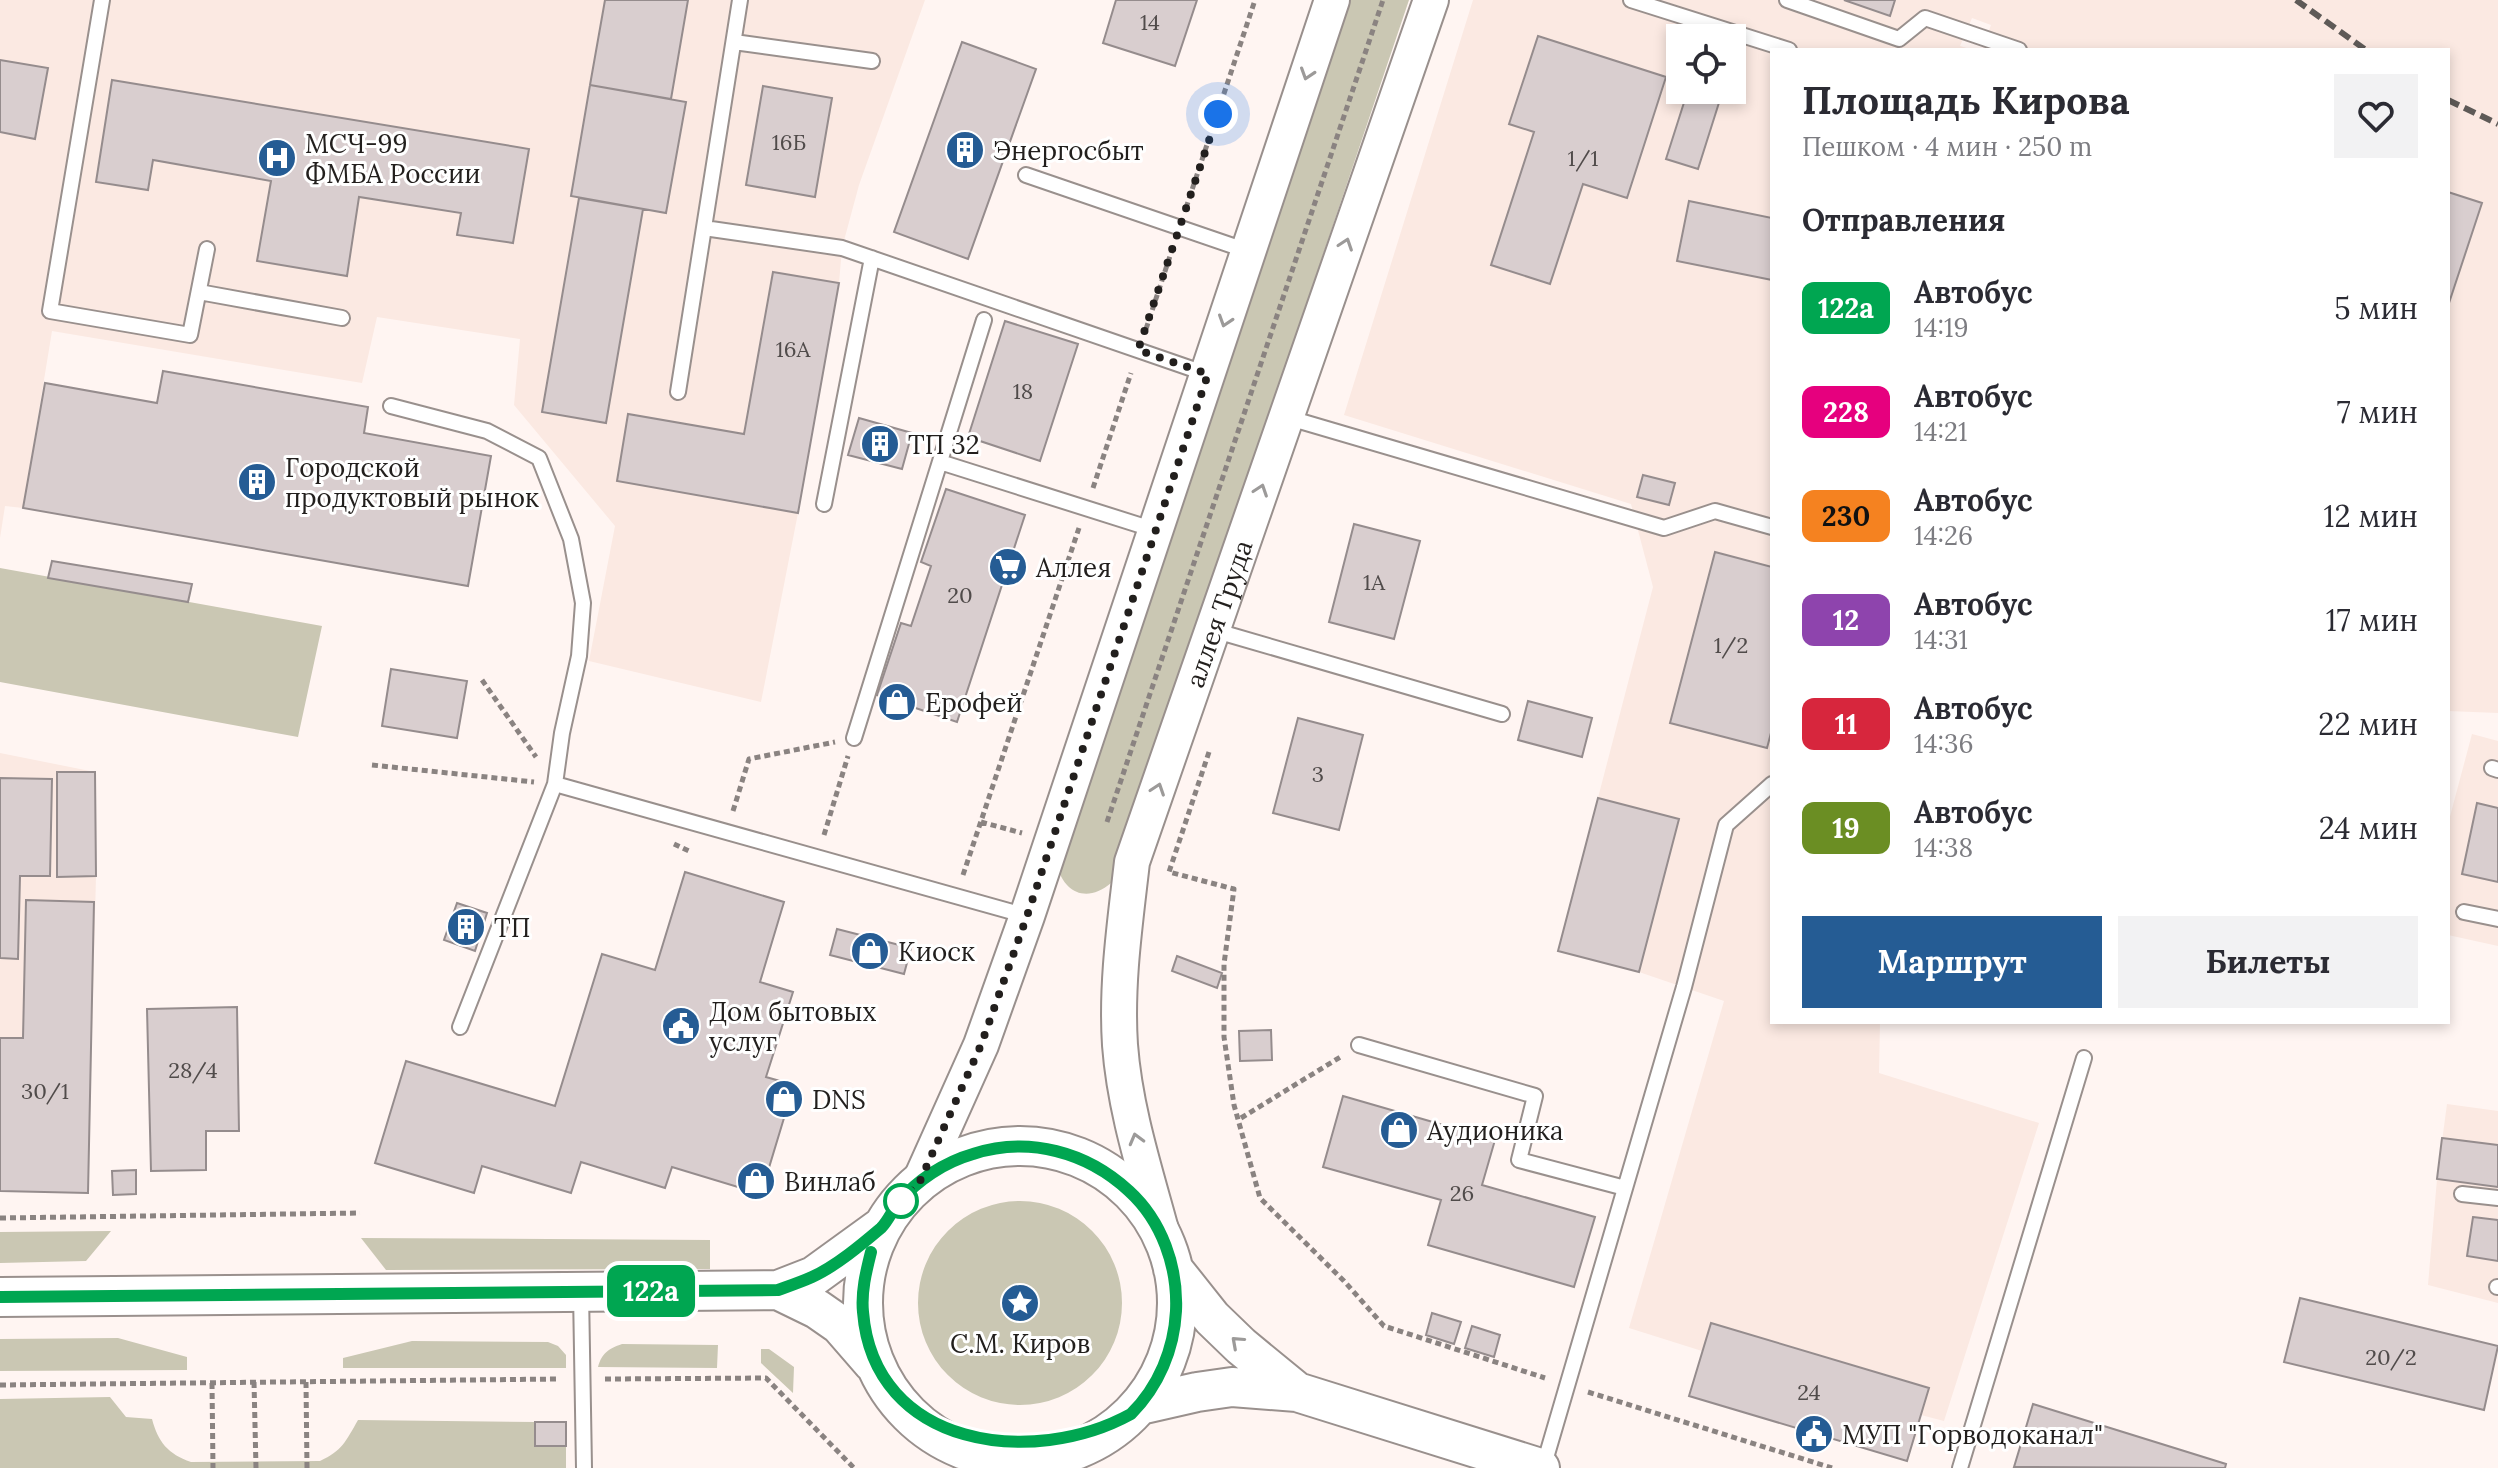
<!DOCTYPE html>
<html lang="ru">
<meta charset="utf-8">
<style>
:root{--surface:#fff;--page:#f2f2f3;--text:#2b2b33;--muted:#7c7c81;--accent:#255c94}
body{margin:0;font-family:Lora,serif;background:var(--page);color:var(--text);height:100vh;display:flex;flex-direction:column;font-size:30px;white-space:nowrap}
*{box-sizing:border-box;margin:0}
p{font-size:26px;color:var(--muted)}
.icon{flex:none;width:44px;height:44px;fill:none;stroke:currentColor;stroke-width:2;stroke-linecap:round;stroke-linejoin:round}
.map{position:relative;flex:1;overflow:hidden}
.sheet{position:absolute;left:1770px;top:48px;width:680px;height:976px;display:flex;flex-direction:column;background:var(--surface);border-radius:0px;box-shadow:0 4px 12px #0003}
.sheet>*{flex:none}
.badge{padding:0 16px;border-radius:12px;font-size:28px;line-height:52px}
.fabs{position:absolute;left:1666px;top:24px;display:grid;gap:16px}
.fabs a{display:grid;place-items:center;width:80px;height:80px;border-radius:0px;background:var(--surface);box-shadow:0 4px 12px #0003;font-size:40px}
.you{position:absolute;width:40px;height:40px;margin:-20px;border:6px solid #fff;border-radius:50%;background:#1a73e8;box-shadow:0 0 0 12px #1a73e833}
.map>.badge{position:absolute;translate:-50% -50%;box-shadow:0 0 0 4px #fff}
h2{padding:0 32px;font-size:30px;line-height:72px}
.round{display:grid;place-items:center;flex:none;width:84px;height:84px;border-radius:0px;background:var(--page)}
.headline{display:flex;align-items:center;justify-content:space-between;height:136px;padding:0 32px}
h1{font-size:38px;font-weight:800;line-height:60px}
.button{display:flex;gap:16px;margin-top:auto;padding:16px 32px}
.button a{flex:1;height:92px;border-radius:0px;background:var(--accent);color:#fff;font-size:32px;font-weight:800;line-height:92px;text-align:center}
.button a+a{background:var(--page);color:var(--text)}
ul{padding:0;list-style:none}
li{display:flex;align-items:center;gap:24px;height:104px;padding:0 32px}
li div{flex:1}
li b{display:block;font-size:30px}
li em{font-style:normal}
li .badge{min-width:88px;font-weight:700;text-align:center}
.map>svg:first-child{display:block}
.built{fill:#fbe9e2;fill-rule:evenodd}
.green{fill:#cac7b3}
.building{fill:#d9cecf;stroke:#958c8d;stroke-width:2}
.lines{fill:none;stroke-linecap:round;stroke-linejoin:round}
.service-casing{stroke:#99908d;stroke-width:18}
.tertiary-casing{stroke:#99908d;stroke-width:38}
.secondary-casing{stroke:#99908d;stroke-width:42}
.path{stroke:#8a8381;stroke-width:5;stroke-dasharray:6 4;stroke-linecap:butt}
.service{stroke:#fff;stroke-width:14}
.tertiary{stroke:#fff;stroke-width:34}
.secondary{stroke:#fff;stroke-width:38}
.rail{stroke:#5e5a57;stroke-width:6;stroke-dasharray:12 6;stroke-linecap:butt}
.oneway{stroke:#9c9a99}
.line-casing{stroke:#fff;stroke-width:18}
.line{stroke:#00a651;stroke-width:12}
.walk{stroke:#221f1d;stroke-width:8;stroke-dasharray:0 14.4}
.stop-dot{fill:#fff;stroke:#00a651;stroke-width:4}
.labels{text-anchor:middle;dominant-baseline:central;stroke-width:6;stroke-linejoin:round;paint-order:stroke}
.number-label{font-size:22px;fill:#504b4a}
.poi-label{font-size:26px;fill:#221f1d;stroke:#fff;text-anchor:start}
.street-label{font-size:26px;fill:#221f1d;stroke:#fff}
</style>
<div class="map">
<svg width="2498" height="1468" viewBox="0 0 2498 1468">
<rect width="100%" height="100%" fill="#fff5f2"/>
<path class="built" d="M0 0H925L859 185 842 248 839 283 798 513 761 702 589 661 615 526 514 405 520 339 377 317 362 383 52 331 23 508 5 506 0 538Z
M1473 0H2498V713L2448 711V50H1982L1991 25 1972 18 1960 46 1973 50H1772V1022H1880L1879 1073 2039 1123 1944 1421 1921 1415 1928 1387 1712 1323 1702 1351 1629 1328 1724 1001 1639 972 1558 951 1653 587 1631 504 1344 415ZM1680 38H1732V90H1680Z
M2472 734 2498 741V946L2448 935V824Z
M0 753 95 772 96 876 88 1193 0 1191Z
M2447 1104 2498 1111V1303L2428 1285 2437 1179Z"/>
<path class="green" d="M1349 0H1409L1111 883C1088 903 1064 894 1057 865Z
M0 568 322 626 298 737 0 682Z
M918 1303a102 102 0 1 1 204 0a102 102 0 1 1-204 0Z
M111 1231 86 1261 0 1263V1232Z
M361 1238 710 1240V1269L386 1270Z
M118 1338 187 1357V1370L0 1371V1339Z
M412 1341 548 1342 558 1346 566 1355V1368H343V1358Z
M622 1344 718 1345 717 1368 598 1367C602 1353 608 1349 622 1344Z
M761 1349H769L794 1367 793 1393 761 1363Z
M110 1397 126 1417 152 1419C158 1442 168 1454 191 1462L320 1461C342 1451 346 1441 358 1420L535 1422V1446H566V1468H0V1399Z"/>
<path class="building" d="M605 0H688L671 99 590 85Z
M1116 0H1197L1175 66 1103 43Z
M1844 0H1895L1890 16Z
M1538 36 1666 77 1627 198 1583 184 1550 284 1491 265 1534 132 1509 124Z
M962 42 1036 69 968 259 894 232Z
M0 60 48 68 35 139 0 132Z
M112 80 529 149 513 243 457 235 461 213 359 197 347 276 257 261 271 181 153 160 148 190 96 182Z
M590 85 686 102 666 213 571 196Z
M763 86 832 98 815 197 746 185Z
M1688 90H1723L1698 169 1666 159Z
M2448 192 2482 203 2448 306Z
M579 198 643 209 606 423 542 412Z
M1689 201 1772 218V280L1677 261Z
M773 272 839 283 798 513 617 481 628 414 744 434Z
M1005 321 1078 344 1040 461 968 437Z
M163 371 368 407 364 433 491 456 468 586 23 508 45 383 157 403Z
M859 418 912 433 902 469 848 455Z
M1643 475 1675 483 1669 505 1637 497Z
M946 489 1025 515 957 722 877 695 901 623 911 626 931 566 921 562Z
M1354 524 1420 541 1394 639 1329 622Z
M1715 552 1772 567V729L1767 748 1670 723Z
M52 561 192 584 188 602 48 578Z
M391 669 467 681 457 738 382 726Z
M1528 701 1592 718 1582 757 1518 740Z
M1298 718 1363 735 1339 830 1273 813Z
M57 772H95L96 876 57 877Z
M0 778 52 779 50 876H20L18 959 0 958Z
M1598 798 1679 819 1639 972 1558 951Z
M2477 803 2498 808V882L2462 874Z
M685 872 784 902 760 982 793 992 766 1077 794 1085 761 1194 672 1167 665 1188 581 1162 571 1193 482 1166 474 1193 375 1163 406 1061 555 1106 602 954 655 970Z
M26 900 94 902 88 1193 0 1191V1038H23Z
M457 903 487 913 475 951 444 940Z
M837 929 911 948 904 974 830 955Z
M1177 956 1222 973 1217 988 1172 971Z
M237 1007 239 1131H206V1170L151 1171 147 1009Z
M1271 1030 1272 1060 1240 1061 1239 1031Z
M1343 1096 1495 1140 1482 1185 1595 1217 1574 1287 1428 1245 1441 1200 1323 1167Z
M2442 1138 2498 1145V1187L2437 1179Z
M136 1170V1194L113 1195 112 1171Z
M2473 1217 2498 1220V1261L2467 1256Z
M2300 1298 2498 1346 2484 1410 2284 1362Z
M1432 1313 1461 1322 1454 1344 1426 1335Z
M1711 1323 1929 1388 1907 1461 1689 1396Z
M1472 1326 1500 1335 1494 1357 1465 1348Z
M2033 1404 2226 1464 2225 1468 2014 1467Z
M535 1422H566V1446H535Z"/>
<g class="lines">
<defs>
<path id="service" d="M102 0 50 311 190 335 207 249
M1631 0 1789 50
M1787 0 1899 39 1925 18 2019 50
M734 42 872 61
M1026 175 1248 251
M704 228 842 248 1207 374
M199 292 342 318
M678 392 740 0
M391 406 487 431 539 458 571 539 583 603 579 656 562 733 555 784 1027 916
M1286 417 1664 528 1715 511 1772 527
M940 462 1155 530
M824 504 872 258
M1213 630 1502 714
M854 738 984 320
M2492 768 2498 770
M2464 912 2498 919
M460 1027 555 784
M1359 1045 1535 1096 1519 1160 1625 1188
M2462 1194 2498 1198
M2497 1287H2498
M581 1292 584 1468
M1543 1468 1684 987 1726 825 1772 784
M1960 1468 2084 1058"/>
<g id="tertiary">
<path d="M920 1181 981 1045 1027 916 1332 0"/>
<path id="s1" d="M1164 1241C1147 1177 1125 1112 1120 1045 1116 984 1125 923 1132 862L1431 0"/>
</g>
<path id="secondary" d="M863 1303a157 157 0 1 1 314 0a157 157 0 1 1-314 0Z
M1173 1269 1212 1318 1241 1346 1297 1392
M778 1290 817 1309 840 1325 873 1363
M0 1297 778 1290 814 1276 883 1226
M1140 1405 1197 1392 1232 1387 1297 1392 1540 1468"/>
</defs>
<use href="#service" class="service-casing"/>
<use href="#tertiary" class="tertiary-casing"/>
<use href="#secondary" class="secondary-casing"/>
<path class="path" d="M1186 208 1255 0
M1146 329 1173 247
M1093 488 1131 373
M482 680 536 757
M1209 752 1169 872 1234 889 1224 964V1037L1234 1105 1260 1198 1344 1281 1384 1326 1545 1378
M372 765 534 782
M733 811 749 759 835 742
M981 822 1022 833
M1107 822 1383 0
M824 835 848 756
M674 844 691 852
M963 875 1079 528
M1241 1118 1342 1056
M0 1218 360 1213
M605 1379 766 1378 854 1468
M254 1382 256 1468
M306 1382 307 1468
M212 1383 213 1468
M0 1385 559 1379
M1588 1392 1832 1468"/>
<use href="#service" class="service"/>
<use href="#tertiary" class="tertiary"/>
<use href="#secondary" class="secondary"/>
<path class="rail" d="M2296 0 2366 50
M2448 100 2498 124"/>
</g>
<defs><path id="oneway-chevron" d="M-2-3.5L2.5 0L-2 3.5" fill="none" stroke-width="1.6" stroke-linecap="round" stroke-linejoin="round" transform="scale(2)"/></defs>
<g class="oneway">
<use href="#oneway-chevron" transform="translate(1307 74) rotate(108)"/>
<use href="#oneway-chevron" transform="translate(1346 244) rotate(-71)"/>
<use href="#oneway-chevron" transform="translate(1225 321) rotate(108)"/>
<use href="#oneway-chevron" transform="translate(1261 490) rotate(-71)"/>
<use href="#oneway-chevron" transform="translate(1158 789) rotate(-71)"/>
<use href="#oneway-chevron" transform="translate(1136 1139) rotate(-105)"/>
<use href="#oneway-chevron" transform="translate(1237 1342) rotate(-138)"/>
</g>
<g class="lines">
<defs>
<path id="line" d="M0 1297 778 1290C789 1286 801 1282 812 1277 836 1266 861 1245 881 1228 888 1221 892 1211 898 1203 917 1180 945 1162 973 1154 1029 1136 1087 1152 1129 1191 1162 1221 1178 1267 1176 1311 1174 1349 1159 1386 1131 1414 1033 1468 874 1448 863 1312 861 1292 866 1272 871 1252"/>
</defs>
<use href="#line" class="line-casing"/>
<use href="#line" class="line"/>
<path class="walk" d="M901 1201 920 1181 981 1045 1027 916 1208 374 1138 350 1218 114"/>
</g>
<defs>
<symbol id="building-disc" viewBox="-11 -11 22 22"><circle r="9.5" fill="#255c94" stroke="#fff"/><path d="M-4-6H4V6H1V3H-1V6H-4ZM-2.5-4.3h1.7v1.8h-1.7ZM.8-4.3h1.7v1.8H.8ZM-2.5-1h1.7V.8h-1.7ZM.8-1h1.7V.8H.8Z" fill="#fff"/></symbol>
<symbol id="hospital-disc" viewBox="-11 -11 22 22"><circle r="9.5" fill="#255c94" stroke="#fff"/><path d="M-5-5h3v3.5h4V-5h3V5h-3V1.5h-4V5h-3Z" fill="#fff"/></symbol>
<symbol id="supermarket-disc" viewBox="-11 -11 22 22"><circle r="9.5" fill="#255c94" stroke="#fff"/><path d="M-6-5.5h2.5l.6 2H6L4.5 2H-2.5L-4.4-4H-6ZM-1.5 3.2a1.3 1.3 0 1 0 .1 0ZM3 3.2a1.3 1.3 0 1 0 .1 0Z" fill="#fff"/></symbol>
<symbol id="shop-disc" viewBox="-11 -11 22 22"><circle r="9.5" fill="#255c94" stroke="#fff"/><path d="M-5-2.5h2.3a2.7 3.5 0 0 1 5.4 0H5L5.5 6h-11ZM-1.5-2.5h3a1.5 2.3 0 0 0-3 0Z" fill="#fff"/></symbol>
<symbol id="civic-disc" viewBox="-11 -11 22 22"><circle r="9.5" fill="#255c94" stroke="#fff"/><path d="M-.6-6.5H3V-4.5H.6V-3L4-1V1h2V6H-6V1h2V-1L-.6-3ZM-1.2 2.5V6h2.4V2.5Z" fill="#fff"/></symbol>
<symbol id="sight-disc" viewBox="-11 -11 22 22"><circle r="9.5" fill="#255c94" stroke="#fff"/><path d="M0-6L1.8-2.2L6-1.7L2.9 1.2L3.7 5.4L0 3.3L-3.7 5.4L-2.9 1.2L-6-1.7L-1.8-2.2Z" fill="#fff"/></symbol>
</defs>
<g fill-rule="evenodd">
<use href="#building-disc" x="943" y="128" width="44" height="44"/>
<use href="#hospital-disc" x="255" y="136" width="44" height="44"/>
<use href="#building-disc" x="858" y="422" width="44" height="44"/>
<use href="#building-disc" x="235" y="460" width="44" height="44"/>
<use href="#supermarket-disc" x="986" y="545" width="44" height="44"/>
<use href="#shop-disc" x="875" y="680" width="44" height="44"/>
<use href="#building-disc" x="444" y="905" width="44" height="44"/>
<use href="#shop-disc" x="848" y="929" width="44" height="44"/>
<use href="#civic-disc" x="659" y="1004" width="44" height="44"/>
<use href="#shop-disc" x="762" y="1077" width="44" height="44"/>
<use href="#shop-disc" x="1377" y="1108" width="44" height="44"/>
<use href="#shop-disc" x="734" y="1159" width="44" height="44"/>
<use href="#sight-disc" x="998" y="1281" width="44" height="44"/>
<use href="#civic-disc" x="1792" y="1412" width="44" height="44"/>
</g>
<circle class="stop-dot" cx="901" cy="1201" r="16"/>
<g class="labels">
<g class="number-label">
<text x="1150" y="22">14</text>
<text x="789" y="142">16Б</text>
<text x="1583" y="158">1/1</text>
<text x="793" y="349">16А</text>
<text x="1023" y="391">18</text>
<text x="1374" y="582">1А</text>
<text x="960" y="595">20</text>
<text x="1731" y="645">1/2</text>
<text x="1318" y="774">3</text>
<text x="193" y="1070">28/4</text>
<text x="45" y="1091">30/1</text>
<text x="1462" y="1193">26</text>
<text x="2391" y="1357">20/2</text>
<text x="1809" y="1392">24</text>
</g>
<g class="poi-label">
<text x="305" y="143">МСЧ-99<tspan x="305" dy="30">ФМБА России</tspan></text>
<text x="993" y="150">Энергосбыт</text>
<text x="908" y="444">ТП 32</text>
<text x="285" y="467">Городской<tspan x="285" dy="30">продуктовый рынок</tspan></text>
<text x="1036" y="567">Аллея</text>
<text x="925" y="702">Ерофей</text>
<text x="494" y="927">ТП</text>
<text x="898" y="951">Киоск</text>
<text x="709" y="1011">Дом бытовых<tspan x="709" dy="30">услуг</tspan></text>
<text x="812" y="1099">DNS</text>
<text x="1427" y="1130">Аудионика</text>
<text x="784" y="1181">Винлаб</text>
<text x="1020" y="1343" text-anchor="middle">С.М. Киров</text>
<text x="1842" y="1434">МУП "Горводоканал"</text>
</g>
<g class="street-label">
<text stroke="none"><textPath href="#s1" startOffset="648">аллея Труда</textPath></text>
</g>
</g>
</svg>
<div class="fabs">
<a><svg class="icon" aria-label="locate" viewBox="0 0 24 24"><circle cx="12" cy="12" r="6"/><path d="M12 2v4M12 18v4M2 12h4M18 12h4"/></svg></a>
</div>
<div class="you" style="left:1218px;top:114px"></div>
<b class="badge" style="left:651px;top:1291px;background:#00a651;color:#fff">122а</b>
<section class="sheet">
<div class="headline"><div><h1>Площадь Кирова</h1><p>Пешком · 4 мин · 250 m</p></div><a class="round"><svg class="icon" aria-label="heart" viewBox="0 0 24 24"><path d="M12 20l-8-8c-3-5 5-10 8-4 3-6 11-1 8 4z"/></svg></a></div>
<h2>Отправления</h2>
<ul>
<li><span class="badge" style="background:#00a651;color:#fff">122а</span><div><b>Автобус</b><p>14:19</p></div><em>5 мин</em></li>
<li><span class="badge" style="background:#e6007e;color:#fff">228</span><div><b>Автобус</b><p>14:21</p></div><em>7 мин</em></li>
<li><span class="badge" style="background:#f58220;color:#111">230</span><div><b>Автобус</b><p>14:26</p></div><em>12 мин</em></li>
<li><span class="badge" style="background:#8e44ad;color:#fff">12</span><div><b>Автобус</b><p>14:31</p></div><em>17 мин</em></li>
<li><span class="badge" style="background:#d7263d;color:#fff">11</span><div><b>Автобус</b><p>14:36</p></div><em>22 мин</em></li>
<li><span class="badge" style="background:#6b8e23;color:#fff">19</span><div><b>Автобус</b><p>14:38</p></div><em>24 мин</em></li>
</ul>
<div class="button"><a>Маршрут</a><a>Билеты</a></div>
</section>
</div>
